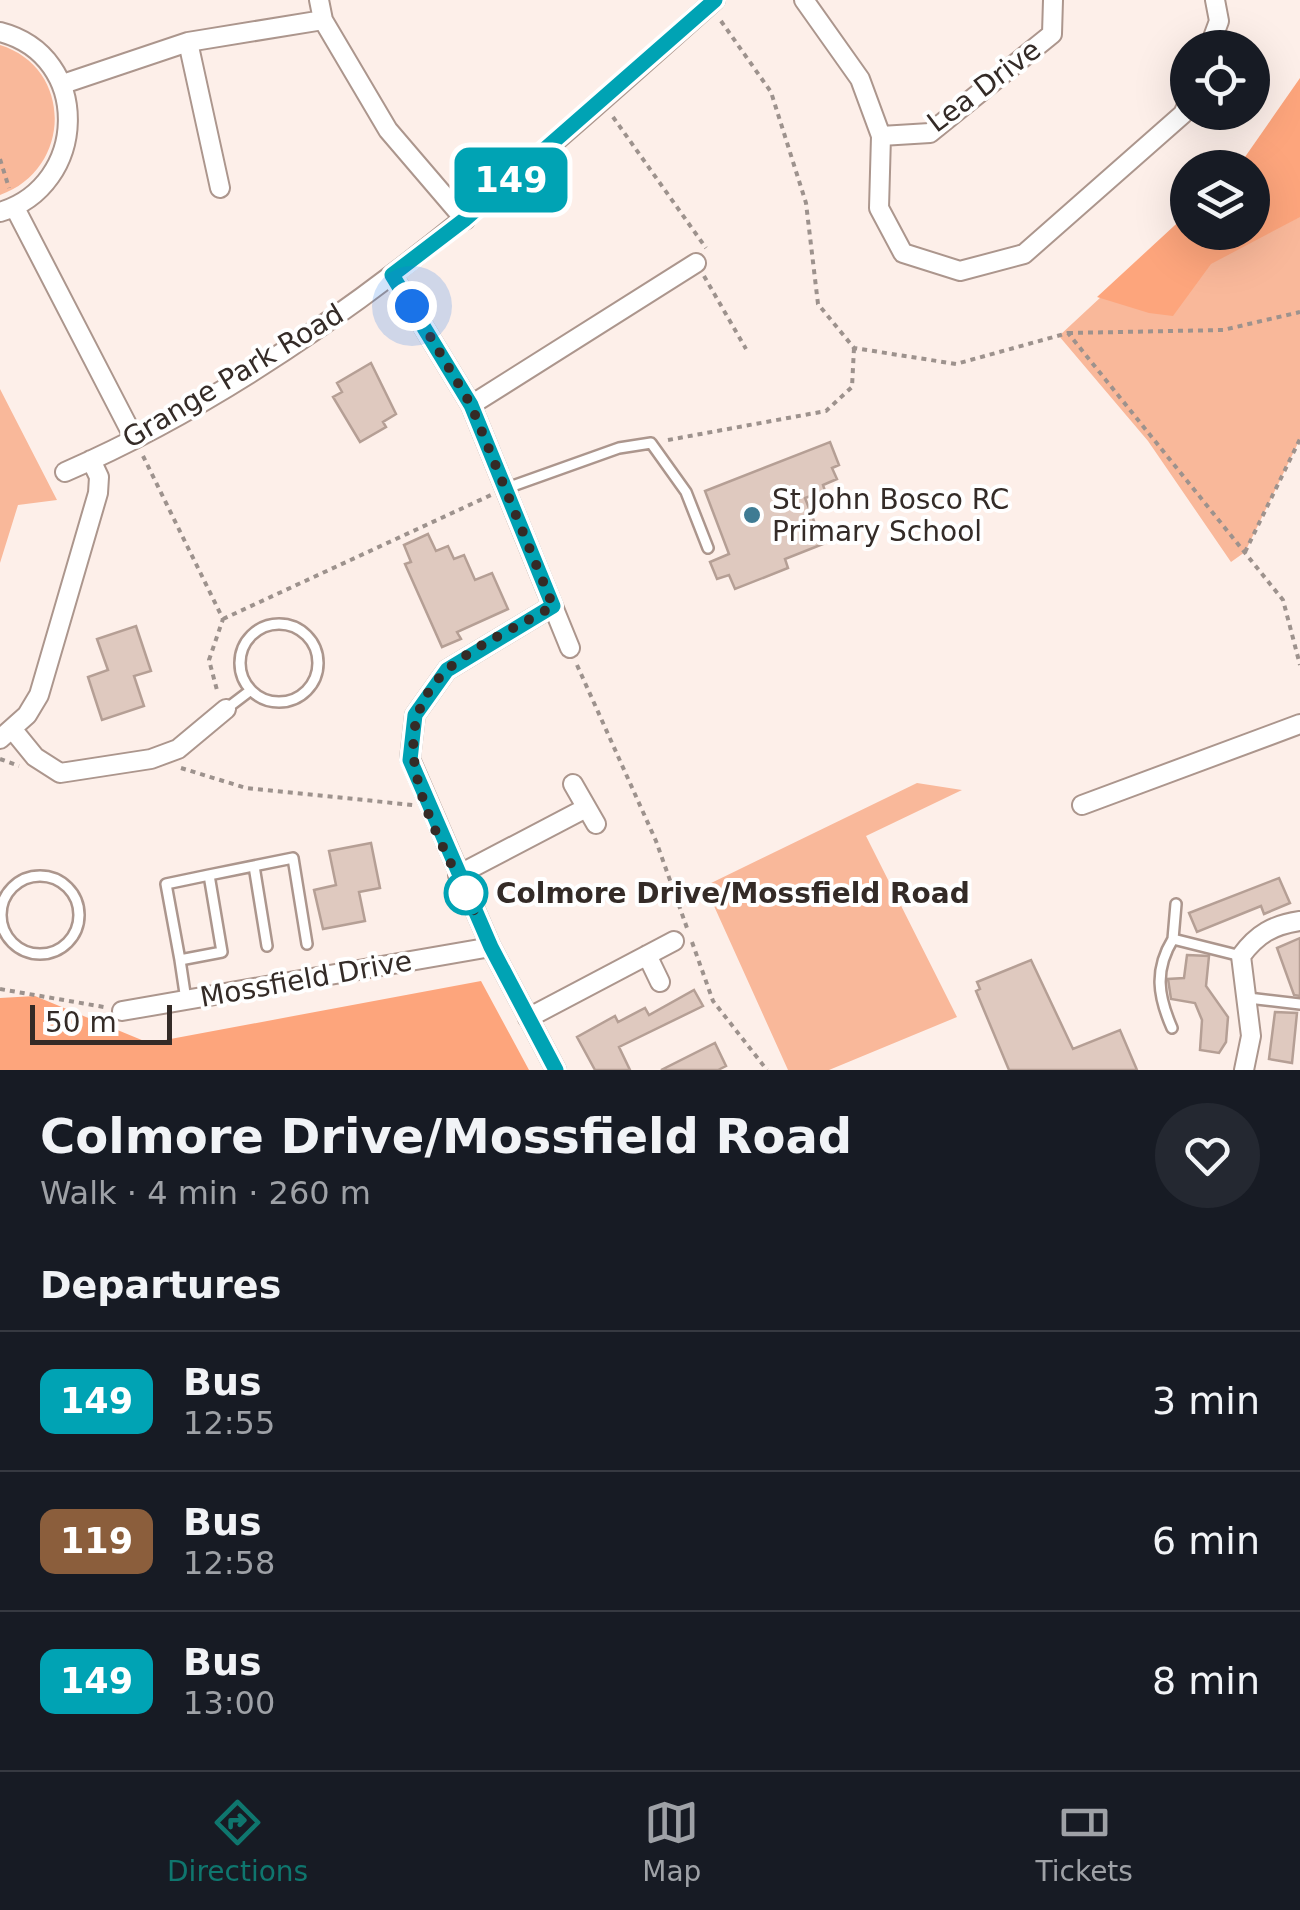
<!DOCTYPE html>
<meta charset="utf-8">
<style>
:root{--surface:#171b24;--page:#242831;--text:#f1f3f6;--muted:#9ea1a6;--line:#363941;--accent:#0f766e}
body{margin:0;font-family:"DejaVu Sans",sans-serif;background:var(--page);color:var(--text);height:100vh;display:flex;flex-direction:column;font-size:38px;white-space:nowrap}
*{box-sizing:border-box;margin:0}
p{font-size:32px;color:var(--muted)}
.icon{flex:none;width:55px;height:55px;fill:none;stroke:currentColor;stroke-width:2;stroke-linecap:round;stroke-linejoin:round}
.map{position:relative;height:1070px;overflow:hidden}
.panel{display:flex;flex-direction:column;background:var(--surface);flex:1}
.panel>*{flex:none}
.badge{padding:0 20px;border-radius:15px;font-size:35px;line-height:65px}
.tools{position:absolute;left:1170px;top:30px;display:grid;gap:20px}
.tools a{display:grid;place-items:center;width:100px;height:100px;border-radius:50%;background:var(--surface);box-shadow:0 10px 40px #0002;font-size:50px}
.scale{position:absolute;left:30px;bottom:25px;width:142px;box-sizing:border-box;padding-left:10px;border:5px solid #342b27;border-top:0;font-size:28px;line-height:35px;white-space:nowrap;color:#342b27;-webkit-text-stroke:8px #fff;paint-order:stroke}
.you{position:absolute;width:50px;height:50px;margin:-25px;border:8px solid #fff;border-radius:50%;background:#1a73e8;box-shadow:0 0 0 15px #1a73e833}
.map>.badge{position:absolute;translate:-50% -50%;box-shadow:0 0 0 5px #fff}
h2{padding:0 40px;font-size:38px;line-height:90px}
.round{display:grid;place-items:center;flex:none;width:105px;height:105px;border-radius:52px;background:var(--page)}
.overview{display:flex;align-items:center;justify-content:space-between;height:170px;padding:0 40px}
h1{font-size:48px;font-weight:600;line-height:75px}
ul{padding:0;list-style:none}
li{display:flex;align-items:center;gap:30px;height:140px;padding:0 40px;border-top:2px solid var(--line)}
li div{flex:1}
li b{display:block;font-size:38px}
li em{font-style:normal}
li .badge{min-width:110px;font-weight:700;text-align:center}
.dock{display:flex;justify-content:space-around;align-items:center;height:140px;border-top:2px solid var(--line);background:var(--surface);font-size:28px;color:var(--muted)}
.dock a{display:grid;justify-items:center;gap:5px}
.dock .on{color:var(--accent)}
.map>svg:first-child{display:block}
.green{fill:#f9b89a}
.forest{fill:#fda57c}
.building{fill:#dfc9bf;stroke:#b59f95;stroke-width:2.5}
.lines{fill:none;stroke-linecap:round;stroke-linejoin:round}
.service-casing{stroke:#ac968d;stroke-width:14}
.minor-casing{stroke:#ac968d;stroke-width:22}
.path{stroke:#9d928d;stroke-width:4;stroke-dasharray:5 5;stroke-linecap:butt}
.service{stroke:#fff;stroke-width:9}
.minor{stroke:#fff;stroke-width:18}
.line-casing{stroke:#fff;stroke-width:22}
.line{stroke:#00a3b4;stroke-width:15}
.walk{stroke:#342b27;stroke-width:10;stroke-dasharray:0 18}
.poi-dot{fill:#3f7b93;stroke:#fff;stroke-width:4}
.stop-dot{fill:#fff;stroke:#00a3b4;stroke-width:5}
.labels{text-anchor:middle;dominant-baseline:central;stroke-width:8;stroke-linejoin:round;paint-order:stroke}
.street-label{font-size:28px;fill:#342b27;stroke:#fff}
.poi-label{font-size:28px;fill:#342b27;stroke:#fff;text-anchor:start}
.stop-label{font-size:28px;font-weight:bold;fill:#342b27;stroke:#fff;text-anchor:start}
</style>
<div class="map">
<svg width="1300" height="1070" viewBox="0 0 1300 1070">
<rect width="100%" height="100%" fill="#fdefe9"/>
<path class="green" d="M0 45C74 68 72 170 0 195Z
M1300 87V439L1245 552 1231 562 1148 441 1059 336 1187 217 1188 232H1252V168Z
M0 389 57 500 18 505 0 563Z
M917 783 962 790 866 836 957 1017 829 1070H788L705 886Z"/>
<path class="forest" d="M1300 78V217L1211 264 1173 316 1149 313 1097 297 1187 214 1188 232H1252V168L1238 167Z
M481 981 529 1070H0V998L35 996 149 1043Z"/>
<path class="building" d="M371 363 396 414 383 422 386 427 360 442 333 397 342 392 337 383Z
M830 442 839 465 832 468 837 479 823 485 825 491 805 498 823 544 785 559 788 568 735 589 729 575 717 579 710 562 729 554 705 491Z
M428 534 436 551 448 546 454 559 464 555 475 580 492 573 508 609 457 632 461 639 442 647 405 564 411 562 404 545Z
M136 626 151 671 134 676 144 706 102 720 88 677 108 670 97 639Z
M371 843 380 888 359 892 365 921 323 929 314 890 336 885 329 851Z
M1279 878 1290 903 1264 914 1261 906 1197 932 1189 913Z
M1300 938V996L1294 995 1277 948Z
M1187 955 1209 956 1206 986 1228 1017 1226 1042 1219 1053 1200 1050 1202 1020 1195 1003 1171 999 1168 979 1184 978Z
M1031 960 1073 1049 1120 1030 1137 1070H1009L976 991 980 989 977 982Z
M694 990 703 1006 619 1047 630 1070H595L577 1037 615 1016 618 1022 645 1008 649 1015Z
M1275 1012 1297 1013 1292 1063 1269 1059Z
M715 1043 726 1066 718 1070H661Z"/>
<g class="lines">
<defs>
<path id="service" d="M507 488 619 448 651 443 686 492 708 548
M240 663a39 39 0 1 1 78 0a39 39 0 1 1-78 0Z
M226 709 251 690
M254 866 267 946
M209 875 166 884 180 960 222 952 209 875 293 858 307 944
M1 915a39 39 0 1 1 78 0a39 39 0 1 1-78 0Z
M1173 939 1176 904
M180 960 186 1000
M1248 998 1300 1004
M1172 1028C1158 996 1154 970 1173 939L1241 956"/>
<path id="minor" d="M319 0 323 20 388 130 465 220
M804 0 860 79 881 136 879 208 903 253 960 271 1024 254 1183 114 1188 103
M0 32C93 56 88 186 0 212
M188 42 220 188
M1209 48 1219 21 1215 0
M63 84 188 42 323 20
M881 136 930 133 1052 34 1053 0
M15 208 134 438
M392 275 471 405 570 648
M471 405 696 263
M65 472C313 364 516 178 715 0
M553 606 447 670 415 715 410 759 491 947 556 1070
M13 730 35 757 60 773 151 759 178 749 226 709
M0 739 27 715 39 695 98 493 99 477 91 460
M573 784 596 824
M1082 805 1300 724
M458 875 586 808
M647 955 660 982
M122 1011 491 947
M528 1018 674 941
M1244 1070 1251 1036 1241 956C1257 934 1273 925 1300 921"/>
</defs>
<use href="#service" class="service-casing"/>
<use href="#minor" class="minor-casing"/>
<path class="path" d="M721 21 771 92 806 203 818 304 854 348 956 364 1068 333 1283 600 1300 665
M613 117 706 248
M0 159 9 188
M704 276 746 349
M1068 333 1223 330 1300 312
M668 440 826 411 852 387 854 348
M143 456 223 619 209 660 218 694
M1245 552 1300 439
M223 619 491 495
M577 665 656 841 687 928
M0 759 19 766
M181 768 246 788 413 805
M692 942 713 1001 767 1070
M0 989 104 1007"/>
<use href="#service" class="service"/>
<use href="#minor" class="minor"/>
</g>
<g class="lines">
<defs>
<path id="line" d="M556 1070 491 947 410 760 415 715 447 670 553 606 471 405 392 275 464 220 715 0"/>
</defs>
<use href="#line" class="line-casing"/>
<use href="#line" class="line"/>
<path class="walk" d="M412 306 471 405 553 606C522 625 473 646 447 670 372 740 441 837 474 911L466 893"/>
</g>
<circle class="poi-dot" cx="752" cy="515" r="10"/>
<circle class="stop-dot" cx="466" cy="893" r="20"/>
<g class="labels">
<g class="street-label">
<text transform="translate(984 86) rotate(-37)">Lea Drive</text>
<text transform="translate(233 376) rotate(-31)">Grange Park Road</text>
<text transform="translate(306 979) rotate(-10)">Mossfield Drive</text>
</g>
<g class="poi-label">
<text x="772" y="499">St John Bosco RC<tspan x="772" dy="32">Primary School</tspan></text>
</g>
<g class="stop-label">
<text x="496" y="893">Colmore Drive/Mossfield Road</text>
</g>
</g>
</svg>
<div class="tools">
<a><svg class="icon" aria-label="locate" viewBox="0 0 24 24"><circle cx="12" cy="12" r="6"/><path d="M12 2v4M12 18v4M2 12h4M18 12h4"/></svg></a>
<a><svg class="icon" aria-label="layers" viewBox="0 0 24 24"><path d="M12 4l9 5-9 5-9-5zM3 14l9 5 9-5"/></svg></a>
</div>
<div class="scale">50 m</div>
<div class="you" style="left:412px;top:306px"></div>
<b class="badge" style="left:511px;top:180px;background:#00a3b4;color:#fff">149</b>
</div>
<section class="panel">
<div class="overview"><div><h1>Colmore Drive/Mossfield Road</h1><p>Walk · 4 min · 260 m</p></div><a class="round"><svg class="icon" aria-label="heart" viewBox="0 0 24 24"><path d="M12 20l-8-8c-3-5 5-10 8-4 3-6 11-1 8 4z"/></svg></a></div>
<h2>Departures</h2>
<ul>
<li><span class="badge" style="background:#00a3b4;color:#fff">149</span><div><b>Bus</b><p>12:55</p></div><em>3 min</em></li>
<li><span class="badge" style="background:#8b5e3c;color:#fff">119</span><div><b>Bus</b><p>12:58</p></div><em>6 min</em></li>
<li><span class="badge" style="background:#00a3b4;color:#fff">149</span><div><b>Bus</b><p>13:00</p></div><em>8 min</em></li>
</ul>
</section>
<nav class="dock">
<a class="on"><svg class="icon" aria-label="directions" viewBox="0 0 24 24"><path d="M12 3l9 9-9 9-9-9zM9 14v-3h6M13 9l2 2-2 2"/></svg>Directions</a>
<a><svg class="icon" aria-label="map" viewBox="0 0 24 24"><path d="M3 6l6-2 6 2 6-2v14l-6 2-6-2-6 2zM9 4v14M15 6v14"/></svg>Map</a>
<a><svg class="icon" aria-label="tickets" viewBox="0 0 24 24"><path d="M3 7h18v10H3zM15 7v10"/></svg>Tickets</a>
</nav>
